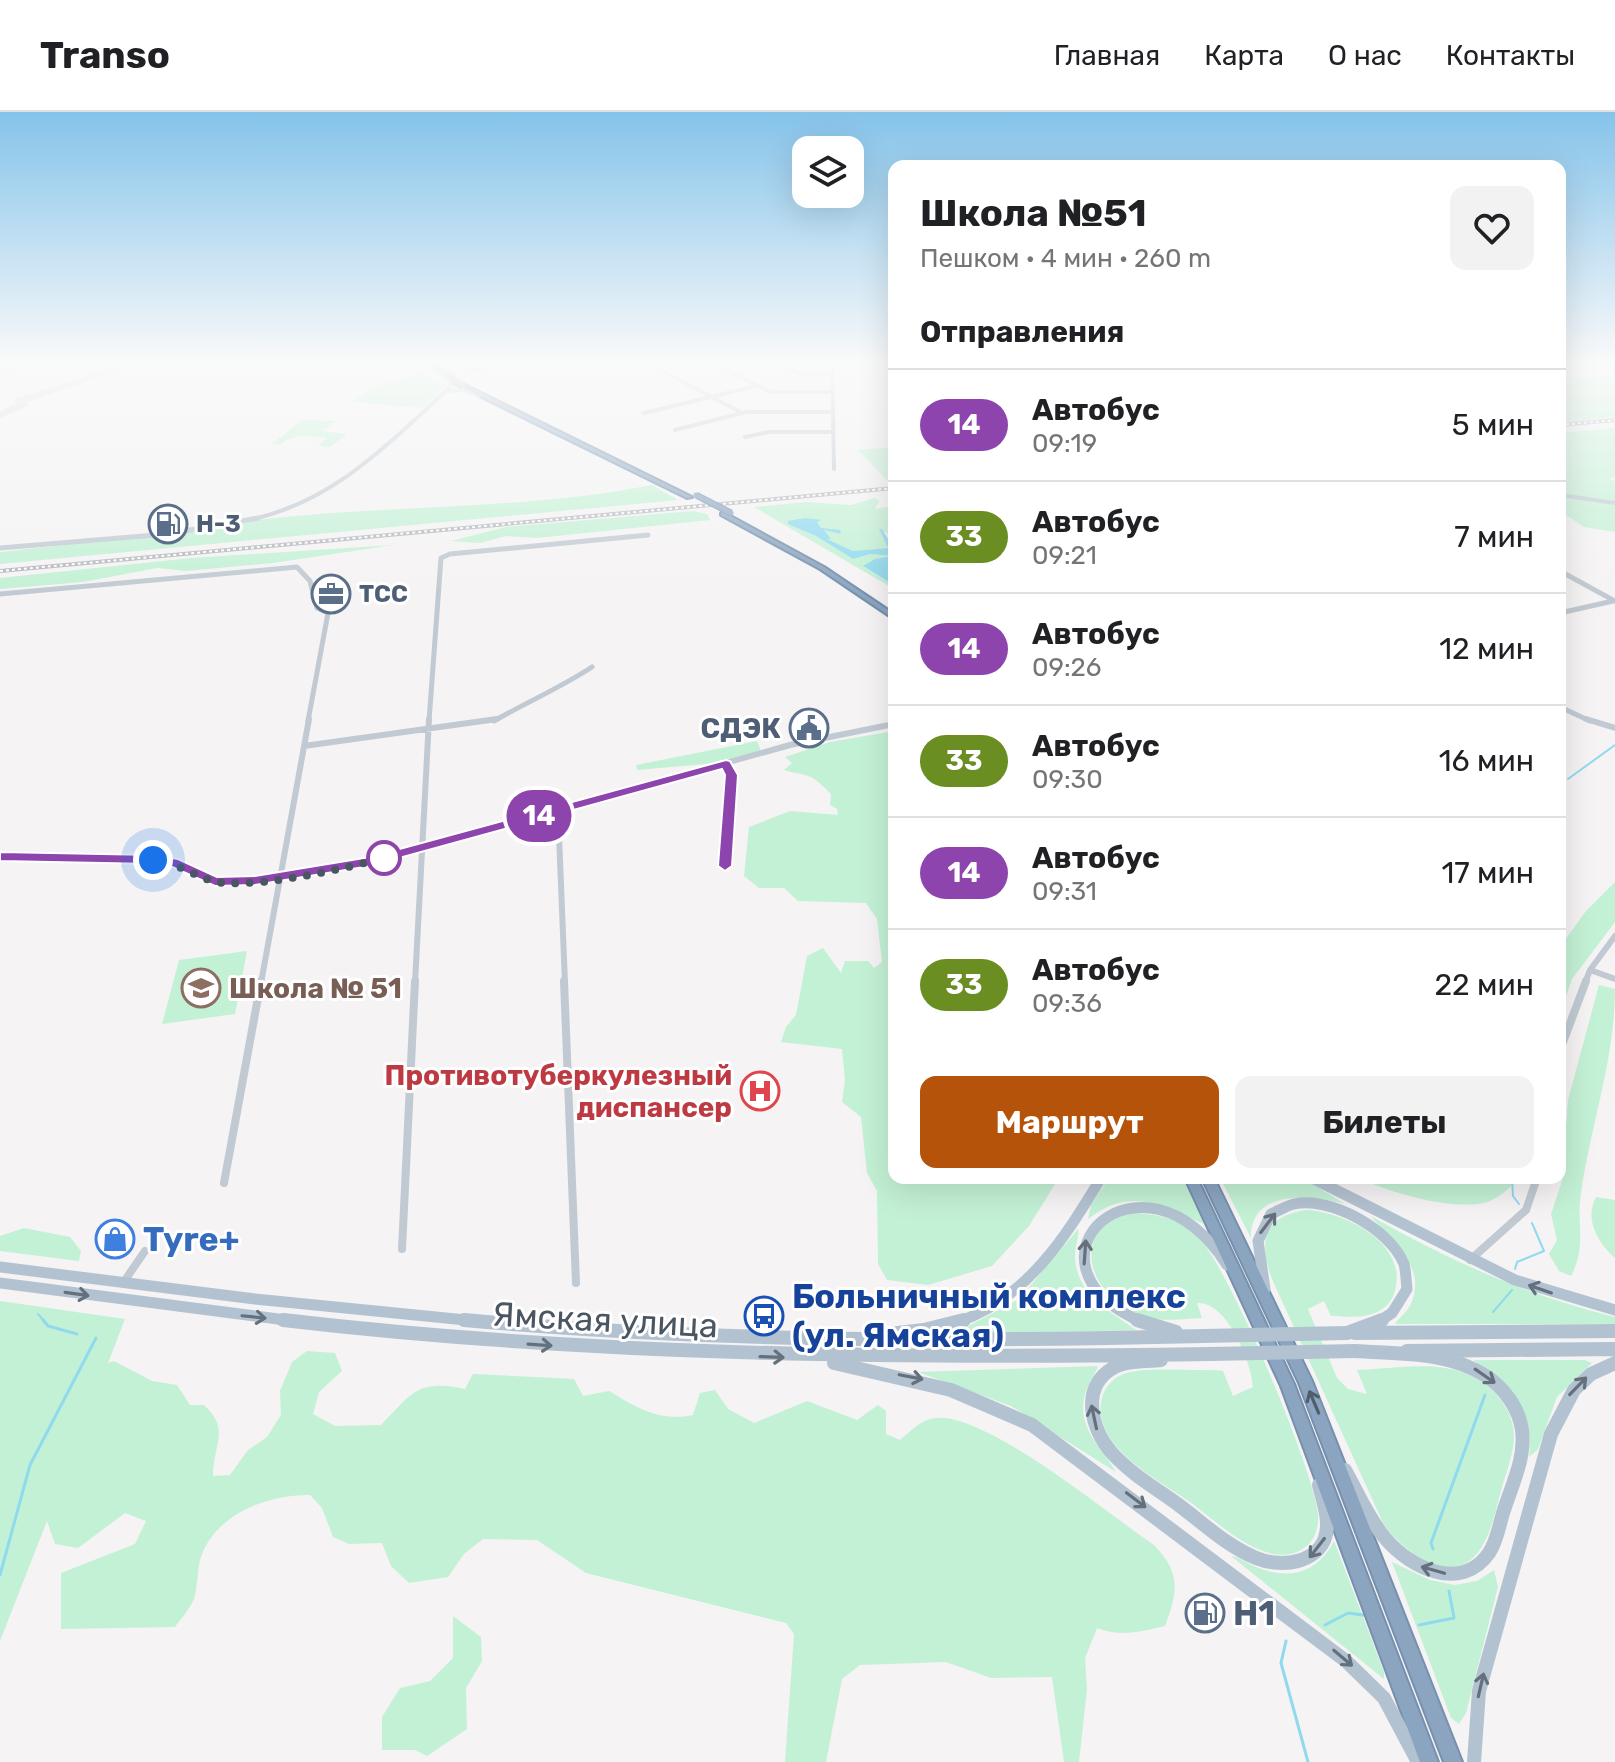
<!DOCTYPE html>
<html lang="ru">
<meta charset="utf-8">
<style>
:root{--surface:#fff;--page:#f2f2f2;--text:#202124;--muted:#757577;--line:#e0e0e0;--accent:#b45309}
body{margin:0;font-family:Rubik,sans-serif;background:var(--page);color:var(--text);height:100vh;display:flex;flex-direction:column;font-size:30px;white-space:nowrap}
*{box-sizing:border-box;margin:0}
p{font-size:26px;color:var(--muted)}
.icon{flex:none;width:44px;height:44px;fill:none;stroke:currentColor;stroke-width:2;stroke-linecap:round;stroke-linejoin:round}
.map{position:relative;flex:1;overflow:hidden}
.panel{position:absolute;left:888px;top:48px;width:678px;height:1024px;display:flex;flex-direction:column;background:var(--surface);border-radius:16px;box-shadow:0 8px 32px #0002}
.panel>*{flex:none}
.badge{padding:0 16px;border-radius:26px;font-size:28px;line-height:52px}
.fabs{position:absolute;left:792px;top:24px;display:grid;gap:16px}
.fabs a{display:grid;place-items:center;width:72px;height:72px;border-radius:16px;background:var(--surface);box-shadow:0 8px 32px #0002;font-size:40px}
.you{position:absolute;width:40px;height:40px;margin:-20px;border:6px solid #fff;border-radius:50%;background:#1a73e8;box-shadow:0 0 0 12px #1a73e833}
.map>.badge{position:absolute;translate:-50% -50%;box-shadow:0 0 0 4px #fff}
h2{padding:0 32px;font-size:30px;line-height:72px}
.round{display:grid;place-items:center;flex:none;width:84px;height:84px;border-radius:16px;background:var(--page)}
.head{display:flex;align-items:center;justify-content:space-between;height:136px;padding:0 32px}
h1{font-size:38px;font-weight:700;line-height:60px}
.cta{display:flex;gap:16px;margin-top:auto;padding:16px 32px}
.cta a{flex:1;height:92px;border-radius:16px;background:var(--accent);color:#fff;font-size:32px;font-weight:700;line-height:92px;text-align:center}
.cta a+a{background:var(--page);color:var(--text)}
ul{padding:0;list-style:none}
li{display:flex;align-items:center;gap:24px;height:112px;padding:0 32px;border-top:2px solid var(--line)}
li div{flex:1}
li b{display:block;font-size:30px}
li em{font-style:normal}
li .badge{min-width:88px;font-weight:700;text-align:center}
header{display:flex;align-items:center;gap:48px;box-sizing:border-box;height:112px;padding:0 40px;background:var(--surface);border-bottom:2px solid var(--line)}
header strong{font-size:38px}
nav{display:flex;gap:44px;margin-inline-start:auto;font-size:28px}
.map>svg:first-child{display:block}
.green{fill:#c3f1d5}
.water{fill:#90daee}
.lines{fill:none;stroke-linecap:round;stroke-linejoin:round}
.stream-far1{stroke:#90daee;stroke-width:2}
.stream{stroke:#90daee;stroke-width:3}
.taxiway{fill:#d5d6d8;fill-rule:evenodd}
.runway{fill:#d5d6d8;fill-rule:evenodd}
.highway-casing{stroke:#7690ad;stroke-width:4}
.minor-far3{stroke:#c1cad2;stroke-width:4}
.minor-far2{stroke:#c1cad2;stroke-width:5}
.minor-far1{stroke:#c1cad2;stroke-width:6}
.minor{stroke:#c1cad2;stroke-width:8}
.major-far1{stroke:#b3c2d1;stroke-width:11}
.major{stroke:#b3c2d1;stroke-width:14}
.highway{fill:#8ba5c1;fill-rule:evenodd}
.rail-casing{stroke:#b5b8bd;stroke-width:4}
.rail{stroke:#fff;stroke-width:2;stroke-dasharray:3;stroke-linecap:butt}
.highway-bridge-casing{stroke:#7690ad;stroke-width:7;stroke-linecap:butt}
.major-bridge{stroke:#b3c2d1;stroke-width:14}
.highway-bridge{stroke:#8ba5c1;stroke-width:5}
.oneway{stroke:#64717d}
.oneway2{stroke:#505e6b}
.line{fill:#8e44ad;stroke:#fff;stroke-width:2}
.walk{stroke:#4a5661;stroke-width:8;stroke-dasharray:0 14.4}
.stop-dot{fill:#fff;stroke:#8e44ad;stroke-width:4}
.labels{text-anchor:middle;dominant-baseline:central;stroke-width:6;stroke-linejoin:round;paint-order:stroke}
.far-service-label{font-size:24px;font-weight:bold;fill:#4e5e75;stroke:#fff;text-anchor:start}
.service-label{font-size:28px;font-weight:bold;fill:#4e5e75;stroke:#fff;text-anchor:end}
.education-label{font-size:28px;font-weight:bold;fill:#785e54;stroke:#fff;text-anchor:start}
.health-label{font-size:28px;font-weight:bold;fill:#be3a42;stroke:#fff;text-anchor:end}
.near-shop-label{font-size:34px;font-weight:bold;fill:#366cbe;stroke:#fff;text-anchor:start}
.near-transit-label{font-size:34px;font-weight:bold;fill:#164399;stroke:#fff;text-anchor:start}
.near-street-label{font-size:34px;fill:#4a5661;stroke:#fff}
.near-service-label{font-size:34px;font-weight:bold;fill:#4e5e75;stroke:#fff;text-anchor:start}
</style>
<header>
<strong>Transo</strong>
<nav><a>Главная</a><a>Карта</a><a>О нас</a><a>Контакты</a></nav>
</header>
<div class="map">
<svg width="1615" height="1650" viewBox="0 0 1615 1650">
<rect width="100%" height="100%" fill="#f5f3f3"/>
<path class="green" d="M424 261 446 272 423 296 352 290C376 272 396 266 424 261Z
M1615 261V305L1560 310V263L1588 266Z
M302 308 337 309 321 319 347 322 330 335 318 334 327 326C309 324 296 321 281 332H272Z
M1615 316V366H1608L1615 369V390L1560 382V321Z
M894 335V373H892L858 338Z
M652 373 678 388 0 452V440C95 431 189 415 284 405 407 393 530 397 652 373Z
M1560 384 1615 392V420L1584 415 1560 399Z
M875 386 879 389 875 397 894 394V436L887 421 880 418 888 436 853 439 822 425 823 417 840 422 821 416 817 410 789 412 816 424 853 447 872 442 893 444 875 447 864 455 894 473V477L754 395 807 390 851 393Z
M693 399 707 402 710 408 537 426 506 424 480 431 451 429 506 415Z
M393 433 273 451 186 459 157 456 83 470 0 477V466L191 446Z
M894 619V1066H1066L1055 1072 1029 1114 992 1154 928 1173 887 1168 878 1152 877 1079 867 1061 861 1005 842 990 845 968 842 937 781 930 786 915 796 903 807 844 823 836 841 861 845 849H868L874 856 882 850 877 807 866 791 798 789 784 776H759L744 764 749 715 790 699 838 703 837 697 830 693 831 682C810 660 809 665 784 658L792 651 785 645 830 630Z
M757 629 761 639 706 652 637 658 636 653Z
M1615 770V810L1572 867 1560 901V835L1586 799Z
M247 839 235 902 162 912 179 848Z
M1599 873 1615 877C1615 946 1591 1012 1581 1081 1576 1111 1587 1135 1571 1164L1559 1159 1549 1142 1557 1128 1551 1102 1562 1069 1568 988Z
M1109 1066H1183L1204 1112C1163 1094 1131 1073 1088 1107L1091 1093Z
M1220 1066H1303L1345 1092C1314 1084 1250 1075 1251 1126Z
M1360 1066H1520C1509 1076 1499 1087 1484 1091 1451 1098 1389 1081 1360 1066Z
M1596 1085 1615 1088V1146C1598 1131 1584 1107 1596 1085Z
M1308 1098C1345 1101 1408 1131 1395 1178 1393 1189 1385 1197 1375 1201 1361 1207 1346 1204 1331 1204L1324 1189 1308 1197 1337 1266 1348 1277 1367 1282 1357 1258C1391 1257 1435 1248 1467 1262 1489 1271 1509 1291 1513 1315 1517 1334 1507 1357 1502 1375 1496 1396 1492 1421 1479 1439 1451 1478 1404 1439 1384 1413L1272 1167C1258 1130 1263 1103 1308 1098Z
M1133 1101C1155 1102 1178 1106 1195 1121 1227 1150 1314 1358 1318 1402 1319 1417 1314 1431 1301 1438 1290 1444 1277 1444 1266 1440 1238 1431 1213 1407 1190 1390 1159 1368 1089 1333 1102 1286 1104 1277 1112 1267 1121 1263 1140 1254 1189 1259 1211 1258L1223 1259 1233 1284 1253 1275C1252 1250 1226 1188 1197 1191L1202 1206C1185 1207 1165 1210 1147 1205 1092 1191 1062 1118 1133 1101Z
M1371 1104C1448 1148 1528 1184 1615 1205V1212H1395C1398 1207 1406 1201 1410 1194 1429 1154 1391 1130 1371 1104Z
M24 1116 70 1125 81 1139 79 1149 0 1139V1124Z
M1078 1117C1080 1123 1074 1137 1075 1147 1078 1184 1110 1199 1136 1218L950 1224 1019 1187Z
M0 1189 125 1207 108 1251 114 1249 152 1269 177 1273 190 1293H204C231 1318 213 1332 213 1364L230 1363 248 1338 267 1325 281 1303 280 1279 292 1250 307 1239 335 1241 342 1259 319 1280 313 1302 335 1314 381 1313C412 1281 418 1267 465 1277L473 1262 574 1267 583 1284 609 1279C637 1296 660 1310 693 1303L700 1281 715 1278 728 1297 754 1311 807 1289 857 1308 878 1293 886 1299V1322L900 1328C912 1318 920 1308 936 1306 987 1301 1109 1403 1154 1433 1181 1461 1178 1479 1165 1514 1140 1520 1120 1525 1097 1516L1085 1546 1087 1577 1079 1650H1064L1052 1565 991 1566 946 1550 860 1553 842 1567 826 1650H785L794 1522 786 1511 586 1461 537 1428 483 1427 464 1442 448 1465 409 1471 391 1454 382 1431 349 1432 333 1425 322 1396 310 1383C270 1382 218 1401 202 1442 197 1455 198 1470 195 1484 192 1495 181 1506 175 1515L61 1517V1461L135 1432 146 1409 125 1401 78 1436 55 1432 47 1409 0 1529Z
M1473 1248H1585L1592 1251 1557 1285 1538 1337 1529 1345C1536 1300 1508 1272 1473 1248Z
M1098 1254C1095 1263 1088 1271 1085 1282 1076 1316 1101 1334 1116 1360L1011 1294 918 1260Z
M1334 1429 1384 1560V1567L1231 1444C1239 1445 1246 1451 1254 1454 1288 1469 1317 1462 1334 1429Z
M1392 1450 1430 1468 1455 1473 1477 1469 1494 1458 1498 1475 1466 1601 1459 1612 1451 1606Z
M453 1504 481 1525 482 1549 466 1576 467 1617 427 1644 415 1638H382V1605L400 1576 430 1569 453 1546Z"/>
<path class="water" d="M805 406 822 408 817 410 821 416 840 418 841 422 824 418 831 427H827L853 439 888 436 879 417H882L894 436V473L863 454 875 447 892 444 871 442 853 447 816 424 788 412V409Z"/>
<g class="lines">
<path class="stream-far1" d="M1568 667 1615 633
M1560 676 1565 670
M1512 1066 1513 1084 1519 1092
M1515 1157 1517 1150 1544 1139 1532 1111
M1493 1200 1512 1178
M38 1202 45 1210"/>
<path class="stream" d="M43 1208 48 1214 77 1222
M1433 1437 1431 1431 1485 1283
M0 1463 30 1353 96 1226
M1325 1513 1348 1501 1363 1503
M1419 1513 1454 1506 1449 1479
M1286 1529 1281 1551 1308 1650"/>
<path class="taxiway" d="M123 252H138L27 290 28 294 0 306V299L16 292 14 287Z"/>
<path class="runway" d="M0 252H29L26 257 0 265Z"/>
<defs>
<path id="highway" d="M427 252H433L457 269 692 385 687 386 453 271Z
M721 401H725L824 455 894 502V507L820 457 721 403Z
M1185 1066H1197L1294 1272 1438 1650H1420L1281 1274Z
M1202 1066H1214L1312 1269 1462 1650H1444L1299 1271Z"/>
</defs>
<use href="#highway" class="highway-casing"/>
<path class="minor-far3" d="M440 252 461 268
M623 252H673
M713 252 771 280H833
M776 252 800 262 832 263
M832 252 834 357
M664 253 657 256 742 301
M464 259 529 252
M448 279 464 278 479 283
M644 301 756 274
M675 318 746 300H833
M745 325 769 320H833
M1560 383 1615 391
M249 408C334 390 388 332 450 275V270L429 252"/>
<path class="minor-far2" d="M0 436 167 422 258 406
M1560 459 1615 489
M0 482 297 455 310 469 317 496 328 501 308 609
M1560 501 1613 489
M1560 595 1590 609
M429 609 441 446 450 442 648 423
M494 609C527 590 560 576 592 555"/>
<path class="minor-far1" d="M1586 607 1615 616
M304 634 497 607
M558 699 565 871
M508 713 537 724 559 722
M0 744 163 749 221 771 293 763 370 750 790 633 894 612
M1590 858 1615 867
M261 871 309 607
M415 871 429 607
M1585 871 1590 858 1615 824"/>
<path class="minor" d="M564 869 576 1171
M1560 938 1586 869
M224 1071 261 869
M402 1137 415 869
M1470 1148 1526 1098 1537 1066
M123 1171 145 1139"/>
<path class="major-far1" d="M1312 1066 1515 1168 1615 1198
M0 1155 255 1187 486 1210
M0 1171 301 1210
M1265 1177 1258 1129 1271 1102C1278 1099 1286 1094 1294 1092 1330 1084 1390 1117 1404 1152 1406 1159 1406 1169 1407 1177L1392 1201 1378 1210
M958 1210C1028 1185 1064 1127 1101 1066
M1142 1210C1006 1151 1142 1020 1227 1153"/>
<path class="major" d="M283 1208C592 1244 900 1247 1210 1242
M464 1208C711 1230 956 1230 1204 1224
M1137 1208 1176 1220
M1347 1221 1382 1208
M1355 1221 1615 1219
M881 1223 924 1218 964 1208
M1407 1239 1615 1237
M1161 1248C1146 1250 1127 1248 1113 1256 1080 1275 1091 1317 1112 1341 1131 1362 1157 1377 1180 1394 1204 1412 1227 1434 1256 1446 1283 1457 1325 1451 1327 1415 1328 1401 1322 1386 1319 1373
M834 1251 951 1278 1032 1313 1346 1549 1384 1586 1418 1650
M1345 1358C1358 1381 1368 1406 1385 1426 1410 1456 1461 1481 1489 1441 1497 1429 1499 1414 1503 1401 1511 1375 1526 1346 1522 1318 1519 1296 1504 1276 1486 1264 1448 1239 1398 1242 1355 1239
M1474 1650 1479 1579 1551 1322 1574 1278 1591 1262 1615 1251"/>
<use href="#highway" class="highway"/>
<defs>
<path id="rail" d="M1560 313 1615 308
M0 459 894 376"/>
</defs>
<use href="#rail" class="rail-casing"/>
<use href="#rail" class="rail"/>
<defs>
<path id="highway-bridge" d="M696 383 731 401"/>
</defs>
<use href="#highway-bridge" class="highway-bridge-casing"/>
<path class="major-bridge" d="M1204 1224 1347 1221
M1210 1242 1355 1239"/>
<use href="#highway-bridge" class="highway-bridge"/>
</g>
<defs><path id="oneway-shaft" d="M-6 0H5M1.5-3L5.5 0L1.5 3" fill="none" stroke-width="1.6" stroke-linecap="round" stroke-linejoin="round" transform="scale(2)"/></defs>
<g class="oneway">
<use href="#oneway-shaft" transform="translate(1268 1111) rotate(-53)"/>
<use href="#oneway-shaft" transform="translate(1085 1140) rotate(-86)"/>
<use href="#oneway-shaft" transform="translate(1540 1177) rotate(-161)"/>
<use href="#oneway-shaft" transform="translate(77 1182) rotate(8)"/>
<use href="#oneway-shaft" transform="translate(254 1205) rotate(6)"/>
<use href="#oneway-shaft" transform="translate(540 1233) rotate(4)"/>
<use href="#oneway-shaft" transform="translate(772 1245) rotate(2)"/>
<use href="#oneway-shaft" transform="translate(1485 1264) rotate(35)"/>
<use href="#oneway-shaft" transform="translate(911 1265) rotate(11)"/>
<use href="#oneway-shaft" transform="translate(1578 1274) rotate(-46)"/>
<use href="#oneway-shaft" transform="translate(1094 1305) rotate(-102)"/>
<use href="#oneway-shaft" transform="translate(1136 1388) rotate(37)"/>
<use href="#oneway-shaft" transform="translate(1317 1436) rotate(128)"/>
<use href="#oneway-shaft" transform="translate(1433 1458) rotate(-164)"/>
<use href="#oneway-shaft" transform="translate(1343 1546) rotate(40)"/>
<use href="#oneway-shaft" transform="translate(1481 1573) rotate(-77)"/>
</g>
<use class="oneway2" href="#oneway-shaft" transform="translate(1314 1290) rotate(-113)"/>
<linearGradient id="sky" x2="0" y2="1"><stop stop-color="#85c3ea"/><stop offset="0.52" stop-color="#fafafa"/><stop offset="1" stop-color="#fafafa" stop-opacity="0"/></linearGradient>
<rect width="1615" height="483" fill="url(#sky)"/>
<path class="line" d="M726 648 730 649 738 663 732 754 725 759 718 754 725 663 722 657 370 754 255 773 215 774 170 754 153 752 0 749V740L153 743 178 747 217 765 255 764 370 745Z"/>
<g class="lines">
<path class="walk" d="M153 748C180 751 201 769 223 771 271 774 346 756 393 744L384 746"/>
</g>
<defs>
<symbol id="fuel-ring" viewBox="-11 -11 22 22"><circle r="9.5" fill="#fff" stroke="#5c6f8a" stroke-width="1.5"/><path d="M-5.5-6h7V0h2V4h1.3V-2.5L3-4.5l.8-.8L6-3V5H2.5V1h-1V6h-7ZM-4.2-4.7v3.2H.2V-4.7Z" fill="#5c6f8a"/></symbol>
<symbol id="office-ring" viewBox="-11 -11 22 22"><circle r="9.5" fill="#fff" stroke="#5c6f8a" stroke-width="1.5"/><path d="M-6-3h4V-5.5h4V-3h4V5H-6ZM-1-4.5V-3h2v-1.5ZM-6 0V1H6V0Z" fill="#5c6f8a"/></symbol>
<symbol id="civic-ring" viewBox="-11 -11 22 22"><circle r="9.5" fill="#fff" stroke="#5c6f8a" stroke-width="1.5"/><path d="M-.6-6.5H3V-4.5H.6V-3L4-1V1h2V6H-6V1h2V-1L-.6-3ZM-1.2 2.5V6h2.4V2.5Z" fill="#5c6f8a"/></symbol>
<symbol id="school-ring" viewBox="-11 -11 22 22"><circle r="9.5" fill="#fff" stroke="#8d6e63" stroke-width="1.5"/><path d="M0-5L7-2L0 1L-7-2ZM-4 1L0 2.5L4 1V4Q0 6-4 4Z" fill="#8d6e63"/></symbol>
<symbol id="hospital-ring" viewBox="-11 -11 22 22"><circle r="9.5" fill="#fff" stroke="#e0444e" stroke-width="1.5"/><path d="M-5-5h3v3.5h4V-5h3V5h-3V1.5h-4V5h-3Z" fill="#e0444e"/></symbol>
<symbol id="shop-ring" viewBox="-11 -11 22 22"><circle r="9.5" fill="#fff" stroke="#3f7fe0" stroke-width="1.5"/><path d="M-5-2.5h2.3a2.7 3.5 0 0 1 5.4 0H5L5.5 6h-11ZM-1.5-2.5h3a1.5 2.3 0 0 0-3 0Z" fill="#3f7fe0"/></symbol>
<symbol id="bus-ring" viewBox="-11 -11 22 22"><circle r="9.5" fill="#fff" stroke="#1a4fb4" stroke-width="1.5"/><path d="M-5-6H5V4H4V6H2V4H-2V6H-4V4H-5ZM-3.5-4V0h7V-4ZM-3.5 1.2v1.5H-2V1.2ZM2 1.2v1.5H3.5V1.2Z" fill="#1a4fb4"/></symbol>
</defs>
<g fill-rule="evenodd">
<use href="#fuel-ring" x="146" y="390" width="44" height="44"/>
<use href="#office-ring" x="309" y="460" width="44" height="44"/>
<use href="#civic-ring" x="787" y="594" width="44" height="44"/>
<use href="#school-ring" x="179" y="854" width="44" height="44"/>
<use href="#hospital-ring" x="738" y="957" width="44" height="44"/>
<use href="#shop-ring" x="93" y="1105" width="44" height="44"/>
<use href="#bus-ring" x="742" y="1182" width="44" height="44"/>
<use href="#fuel-ring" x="1183" y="1479" width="44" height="44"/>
</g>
<circle class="stop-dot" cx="384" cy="746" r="16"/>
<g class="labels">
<g class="far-service-label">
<text x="196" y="412">Н-3</text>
<text x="359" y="482">ТСС</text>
</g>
<g class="service-label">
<text x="781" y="616">СДЭК</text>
</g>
<g class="education-label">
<text x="229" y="876">Школа № 51</text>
</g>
<g class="health-label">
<text x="732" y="963">Противотуберкулезный<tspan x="732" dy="32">диспансер</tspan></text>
</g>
<g class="near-shop-label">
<text x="143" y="1127">Tyre+</text>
</g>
<g class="near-transit-label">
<text x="792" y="1184">Больничный комплекс<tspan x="792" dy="39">(ул. Ямская)</tspan></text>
</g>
<g class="near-street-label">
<text transform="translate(605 1208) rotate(3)">Ямская улица</text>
</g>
<g class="near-service-label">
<text x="1233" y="1501">Н1</text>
</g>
</g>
</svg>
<div class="fabs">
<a><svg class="icon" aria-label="layers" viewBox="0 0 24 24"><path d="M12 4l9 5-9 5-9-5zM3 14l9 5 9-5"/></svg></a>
</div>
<div class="you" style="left:153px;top:748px"></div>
<b class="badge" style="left:539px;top:704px;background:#8e44ad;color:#fff">14</b>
<section class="panel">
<div class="head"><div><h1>Школа №51</h1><p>Пешком · 4 мин · 260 m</p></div><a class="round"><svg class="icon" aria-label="heart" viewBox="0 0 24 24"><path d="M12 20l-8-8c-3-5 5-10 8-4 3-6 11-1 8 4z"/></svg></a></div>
<h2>Отправления</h2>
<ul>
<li><span class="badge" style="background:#8e44ad;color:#fff">14</span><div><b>Автобус</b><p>09:19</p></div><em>5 мин</em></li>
<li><span class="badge" style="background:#6b8e23;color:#fff">33</span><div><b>Автобус</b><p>09:21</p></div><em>7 мин</em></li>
<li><span class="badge" style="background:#8e44ad;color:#fff">14</span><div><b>Автобус</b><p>09:26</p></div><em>12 мин</em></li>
<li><span class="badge" style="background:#6b8e23;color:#fff">33</span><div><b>Автобус</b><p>09:30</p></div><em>16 мин</em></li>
<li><span class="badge" style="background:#8e44ad;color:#fff">14</span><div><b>Автобус</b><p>09:31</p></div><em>17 мин</em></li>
<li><span class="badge" style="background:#6b8e23;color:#fff">33</span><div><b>Автобус</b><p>09:36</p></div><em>22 мин</em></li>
</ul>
<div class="cta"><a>Маршрут</a><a>Билеты</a></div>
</section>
</div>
